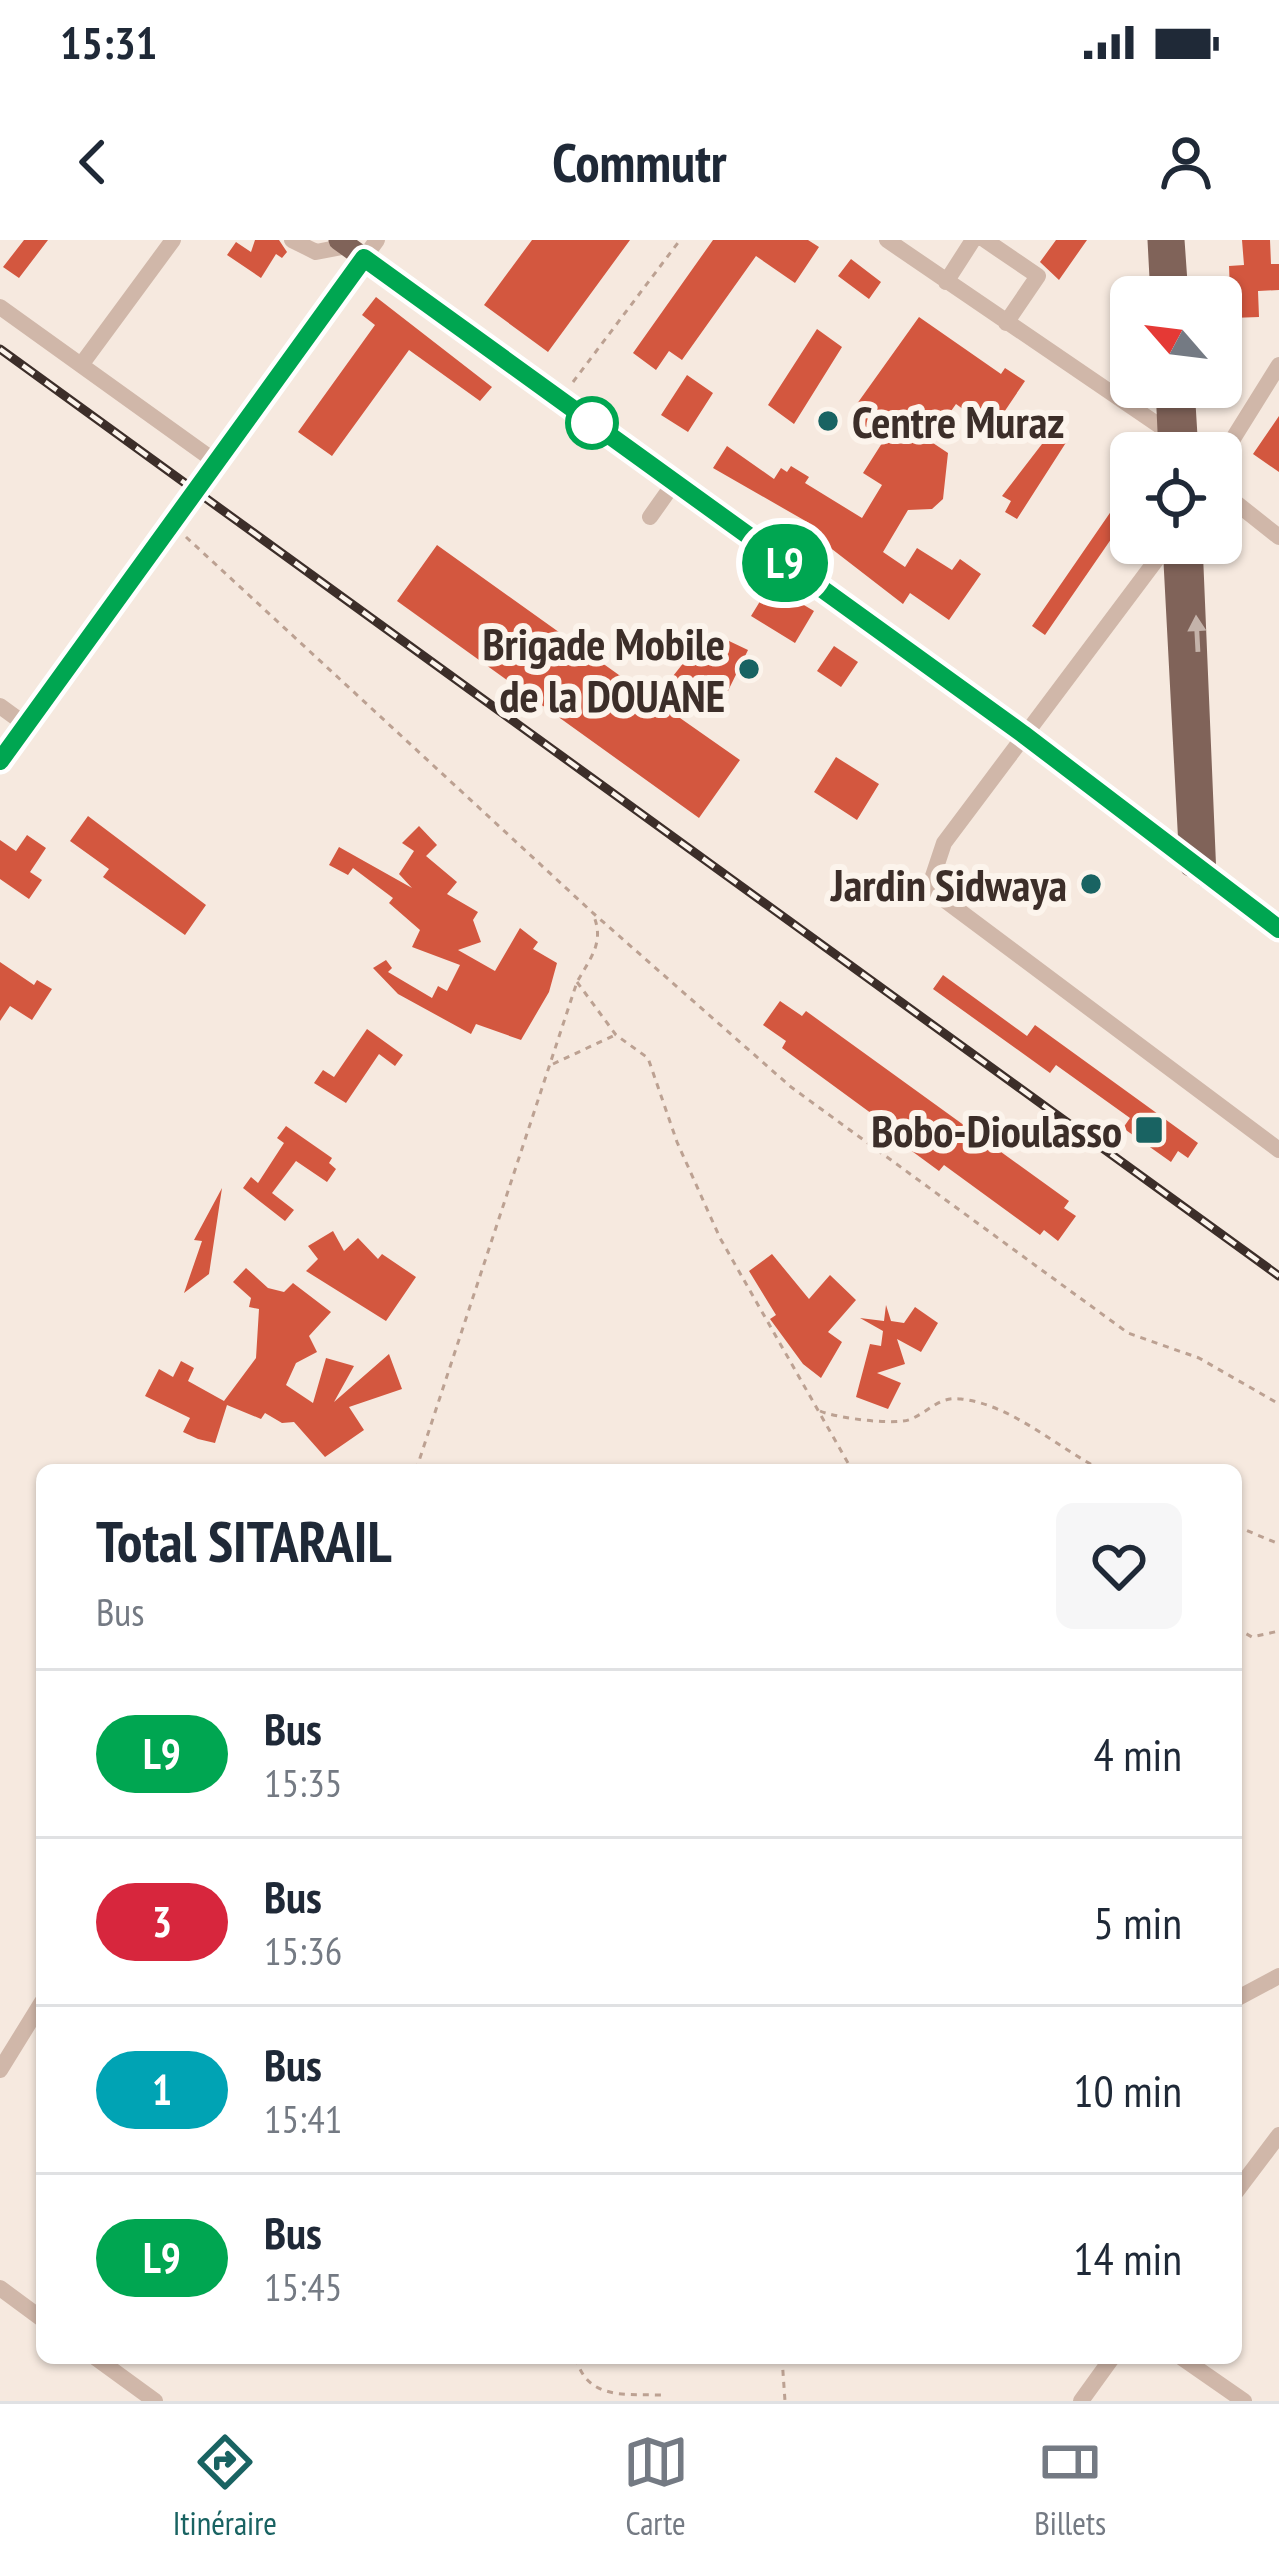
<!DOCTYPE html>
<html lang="fr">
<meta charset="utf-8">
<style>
:root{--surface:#fff;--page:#f6f6f7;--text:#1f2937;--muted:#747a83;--line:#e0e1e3;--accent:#196362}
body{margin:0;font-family:"PT Sans Narrow",sans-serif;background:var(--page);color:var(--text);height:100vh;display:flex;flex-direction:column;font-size:45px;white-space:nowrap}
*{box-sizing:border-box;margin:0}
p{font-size:39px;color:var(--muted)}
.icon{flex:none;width:66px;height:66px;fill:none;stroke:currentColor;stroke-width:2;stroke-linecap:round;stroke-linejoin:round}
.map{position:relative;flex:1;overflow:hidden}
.panel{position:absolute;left:36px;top:1224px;width:1206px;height:900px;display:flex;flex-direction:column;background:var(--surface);border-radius:18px;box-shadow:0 3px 9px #0004}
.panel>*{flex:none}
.badge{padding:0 24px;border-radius:39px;font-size:42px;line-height:78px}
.needle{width:78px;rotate:298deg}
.tools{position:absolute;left:1110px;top:36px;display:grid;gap:24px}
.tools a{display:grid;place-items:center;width:132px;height:132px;border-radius:18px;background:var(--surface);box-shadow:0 3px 9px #0004;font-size:60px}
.map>.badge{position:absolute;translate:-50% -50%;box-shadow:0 0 0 6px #fff}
.round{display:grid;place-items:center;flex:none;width:126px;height:126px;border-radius:18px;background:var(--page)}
.summary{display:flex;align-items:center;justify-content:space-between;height:204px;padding:0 60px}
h1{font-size:57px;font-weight:800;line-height:90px}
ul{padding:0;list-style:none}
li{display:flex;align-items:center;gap:36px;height:168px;padding:0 60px;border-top:3px solid var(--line)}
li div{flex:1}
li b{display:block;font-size:45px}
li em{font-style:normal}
li .badge{min-width:132px;font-weight:700;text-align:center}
.status{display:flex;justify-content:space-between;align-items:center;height:84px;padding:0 60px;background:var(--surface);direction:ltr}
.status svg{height:33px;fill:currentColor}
header{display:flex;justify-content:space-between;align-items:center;height:156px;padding:0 60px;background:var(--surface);font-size:54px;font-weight:800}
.tab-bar{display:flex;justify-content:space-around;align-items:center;height:168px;border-top:3px solid var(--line);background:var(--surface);font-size:33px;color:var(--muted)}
.tab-bar a{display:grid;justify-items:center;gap:6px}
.tab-bar .selected{color:var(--accent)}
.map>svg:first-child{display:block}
.building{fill:#d3573f}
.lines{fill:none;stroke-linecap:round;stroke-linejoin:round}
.path{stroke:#bca192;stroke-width:3;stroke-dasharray:6 6;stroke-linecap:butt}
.minor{stroke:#d0b7a9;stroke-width:16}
.major{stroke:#806359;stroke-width:21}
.rail-casing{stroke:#3c2e29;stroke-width:9}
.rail{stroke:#fcf4ec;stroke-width:4.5;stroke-dasharray:14;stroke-linecap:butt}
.oneway{fill:#c4b3aa}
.line-casing{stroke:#fff;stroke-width:27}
.line{stroke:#00a651;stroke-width:18}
.poi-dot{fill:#196362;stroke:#fcf4ec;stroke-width:4.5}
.stop-dot{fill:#fff;stroke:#00a651;stroke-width:6}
.labels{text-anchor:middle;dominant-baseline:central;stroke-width:12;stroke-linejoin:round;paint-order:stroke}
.poi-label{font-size:45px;font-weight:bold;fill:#3c2e29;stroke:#fcf4ec;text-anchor:end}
</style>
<div class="status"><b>15:31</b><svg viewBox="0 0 49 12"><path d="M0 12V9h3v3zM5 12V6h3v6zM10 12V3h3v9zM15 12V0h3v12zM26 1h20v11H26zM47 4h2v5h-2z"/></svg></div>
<header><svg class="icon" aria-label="back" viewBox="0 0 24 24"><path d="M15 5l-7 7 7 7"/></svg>Commutr<svg class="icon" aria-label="person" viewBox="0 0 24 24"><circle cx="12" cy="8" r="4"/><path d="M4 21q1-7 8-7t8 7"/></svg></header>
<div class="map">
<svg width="1279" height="2161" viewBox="0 0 1279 2161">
<rect width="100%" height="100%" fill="#f6e9df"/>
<path class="building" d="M24 0H48L19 38 3 27Z
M255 0H279L287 12 282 18 276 14 261 38 227 15 236 2 251 12Z
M532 0H630L548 112 484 65Z
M713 0H808L819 7 795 43 756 16 682 120 669 111 656 130 633 113Z
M1056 0H1087L1059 40 1040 22Z
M1242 0H1270L1271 24H1279V50L1258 51 1259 77 1231 78 1229 26 1244 25Z
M851 19 881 42 869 59 838 36Z
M376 57 492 147 480 161 409 110 332 216 298 192 375 85 362 75Z
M919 77 1001 134 1005 128 1025 141 992 190 956 164 930 201 948 213 943 259 932 269 908 270 883 312 905 327 917 308 952 330 960 319 981 334 949 380 910 353 903 364 806 289 809 283 713 228 727 206 774 239 781 228 787 232 791 226 809 237 805 243 862 278 882 245 863 233 884 200 849 175Z
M817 89 842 107 794 184 768 165Z
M687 135 713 153 688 192 661 175Z
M1279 176V232L1253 214Z
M1052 191 1067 201 1017 279 1005 272 1011 261 1002 256Z
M1114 267 1127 276 1045 395 1032 386Z
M437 305 654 460 700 402 720 419 729 401 748 410 726 455 705 446 680 478 740 520 699 578 397 361Z
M770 345 814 371 795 403 751 376Z
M834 406 858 422 841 447 817 431Z
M836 517 879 544 857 580 814 552Z
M88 576 206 665 185 695 103 637 109 629 70 601Z
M419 586 437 605 426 616 457 642 447 654 478 672 473 680 481 702 458 710 495 731 520 688 538 702 533 709 557 723 549 752 521 800 476 784 471 794 398 754 373 728 386 720 392 728 388 732 432 758 438 746 447 751 460 725 412 707 420 690 389 663 393 658 353 628 348 635 329 625 339 607 412 648 399 634 414 611 402 603Z
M27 595 46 608 30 632 42 640 29 659 0 639V600L16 611Z
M0 722 34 745 37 740 52 749 32 780 10 766 0 781Z
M943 735 1027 796 1035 785 1198 903 1188 918 1178 911 1171 922 1123 888 1130 878 1056 825 1050 833 933 749Z
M780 761 802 776 806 771 1069 961 1064 968 1076 976 1058 1001 1044 990 1040 995 944 925 939 931 890 895 894 890 782 808 786 801 763 785Z
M367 789 403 815 395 826 379 814 346 863 314 843 323 830 334 837Z
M286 886 332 918 329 923 336 929 327 942 296 921 272 953 294 970 285 981 243 948 251 937 258 943 284 903 277 898Z
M222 948 209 1034 184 1053 202 1001 194 1000Z
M333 991 344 1011 358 998 378 1019 382 1014 416 1037 386 1081 306 1031 318 1019 308 1006Z
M772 1014 809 1059 830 1035 856 1060 828 1092 842 1102 821 1138 803 1124 770 1079 776 1075 749 1031Z
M246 1028 268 1048 284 1052 293 1043 331 1072 309 1096 317 1112 296 1123 286 1145 313 1163 326 1118 354 1126 334 1162 389 1114 402 1149 349 1167 364 1190 325 1217 294 1182 282 1183 265 1173 261 1179 227 1165 215 1203 198 1199 183 1192 190 1178 145 1156 159 1129 173 1137 181 1121 194 1128 188 1141 224 1161 256 1118 259 1069 249 1067 251 1058 233 1042Z
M886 1065 891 1081 904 1083 915 1067 938 1083 921 1112 897 1099 905 1124 877 1133 901 1143 888 1169 856 1157 870 1104 881 1106 883 1091 860 1078 884 1081Z"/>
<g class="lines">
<path class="path" d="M573 142 680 0
M186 297 593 673 791 847 1128 1093 1199 1118 1279 1164
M577 742 616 795 648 818 677 902 720 998 852 1230
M553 824 615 795
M820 1171C836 1178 897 1186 911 1179 930 1171 939 1156 961 1159 1013 1165 1057 1208 1102 1230
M416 1230 577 742C591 717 605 702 593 674
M1236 1286 1279 1304
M1236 1388 1252 1397 1279 1391
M576 2118C587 2160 625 2154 662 2155
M782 2118 785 2161"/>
<path class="minor" d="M292 0 316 12 347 6
M887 0 1176 197
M985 0 1038 36 1006 83
M946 42 973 0
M0 67 216 222
M81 125 173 0
M1221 218 1279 125
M1221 251 1279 297
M650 277 674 243
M1169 303 944 603 932 639 938 655 1279 910
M0 466 26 485
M0 521 377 0
M1236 1759 1279 1736
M0 1830 42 1762
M1236 1952 1279 1895
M0 2048 42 2079
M96 2118 155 2161
M1182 2118 1244 2161
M1081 2161 1112 2118"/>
<path class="major" d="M339 0 1023 494 1279 689
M1158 0 1161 57
M1174 0 1178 57
M1166 147 1169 213
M1184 147 1188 213
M1173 303 1190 626
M1192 303 1206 637"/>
<defs>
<path id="rail" d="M0 109 1279 1036"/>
</defs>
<use href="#rail" class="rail-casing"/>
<use href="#rail" class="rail"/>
</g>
<defs><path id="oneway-solid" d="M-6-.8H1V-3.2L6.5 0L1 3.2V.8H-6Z" transform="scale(3)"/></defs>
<use class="oneway" href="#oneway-solid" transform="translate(1197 394) rotate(-93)"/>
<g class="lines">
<defs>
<path id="line" d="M0 521 364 18 1023 494 1279 689"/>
</defs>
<use href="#line" class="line-casing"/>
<use href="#line" class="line"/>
</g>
<g class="poi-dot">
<circle cx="828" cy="181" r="12"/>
<circle cx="749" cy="429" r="12"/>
<circle cx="1091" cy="644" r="12"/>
<rect x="1134" y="875" width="30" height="30" rx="6"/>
</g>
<circle class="stop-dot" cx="592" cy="183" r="24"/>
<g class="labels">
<g class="poi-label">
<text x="852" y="181" text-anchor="start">Centre Muraz</text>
<text x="725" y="403">Brigade Mobile<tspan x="725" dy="52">de la DOUANE</tspan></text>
<text x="1067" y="644">Jardin Sidwaya</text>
<text x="1122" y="890">Bobo-Dioulasso</text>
</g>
</g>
</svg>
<div class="tools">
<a><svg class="needle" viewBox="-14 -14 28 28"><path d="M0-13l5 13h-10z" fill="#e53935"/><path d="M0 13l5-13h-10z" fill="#747a83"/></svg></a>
<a><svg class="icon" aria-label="locate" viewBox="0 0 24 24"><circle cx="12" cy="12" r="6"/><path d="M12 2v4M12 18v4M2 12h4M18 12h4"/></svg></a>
</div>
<b class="badge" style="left:785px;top:323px;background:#00a651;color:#fff">L9</b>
<section class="panel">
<div class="summary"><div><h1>Total SITARAIL</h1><p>Bus</p></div><a class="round"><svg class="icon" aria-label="heart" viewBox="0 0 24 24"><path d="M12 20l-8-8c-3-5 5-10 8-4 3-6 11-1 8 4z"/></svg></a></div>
<ul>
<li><span class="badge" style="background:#00a651;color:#fff">L9</span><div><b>Bus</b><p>15:35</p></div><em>4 min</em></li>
<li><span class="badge" style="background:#d7263d;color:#fff">3</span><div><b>Bus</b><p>15:36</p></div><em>5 min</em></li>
<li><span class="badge" style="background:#00a3b4;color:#fff">1</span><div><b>Bus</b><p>15:41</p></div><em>10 min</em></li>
<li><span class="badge" style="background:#00a651;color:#fff">L9</span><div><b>Bus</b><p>15:45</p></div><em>14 min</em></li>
</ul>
</section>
</div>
<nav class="tab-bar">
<a class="selected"><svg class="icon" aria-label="directions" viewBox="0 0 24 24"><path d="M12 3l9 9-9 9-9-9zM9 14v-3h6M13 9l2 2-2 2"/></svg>Itinéraire</a>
<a><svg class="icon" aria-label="map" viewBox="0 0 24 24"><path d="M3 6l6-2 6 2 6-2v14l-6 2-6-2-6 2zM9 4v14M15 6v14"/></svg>Carte</a>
<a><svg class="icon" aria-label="tickets" viewBox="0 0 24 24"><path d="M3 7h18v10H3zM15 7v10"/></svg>Billets</a>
</nav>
